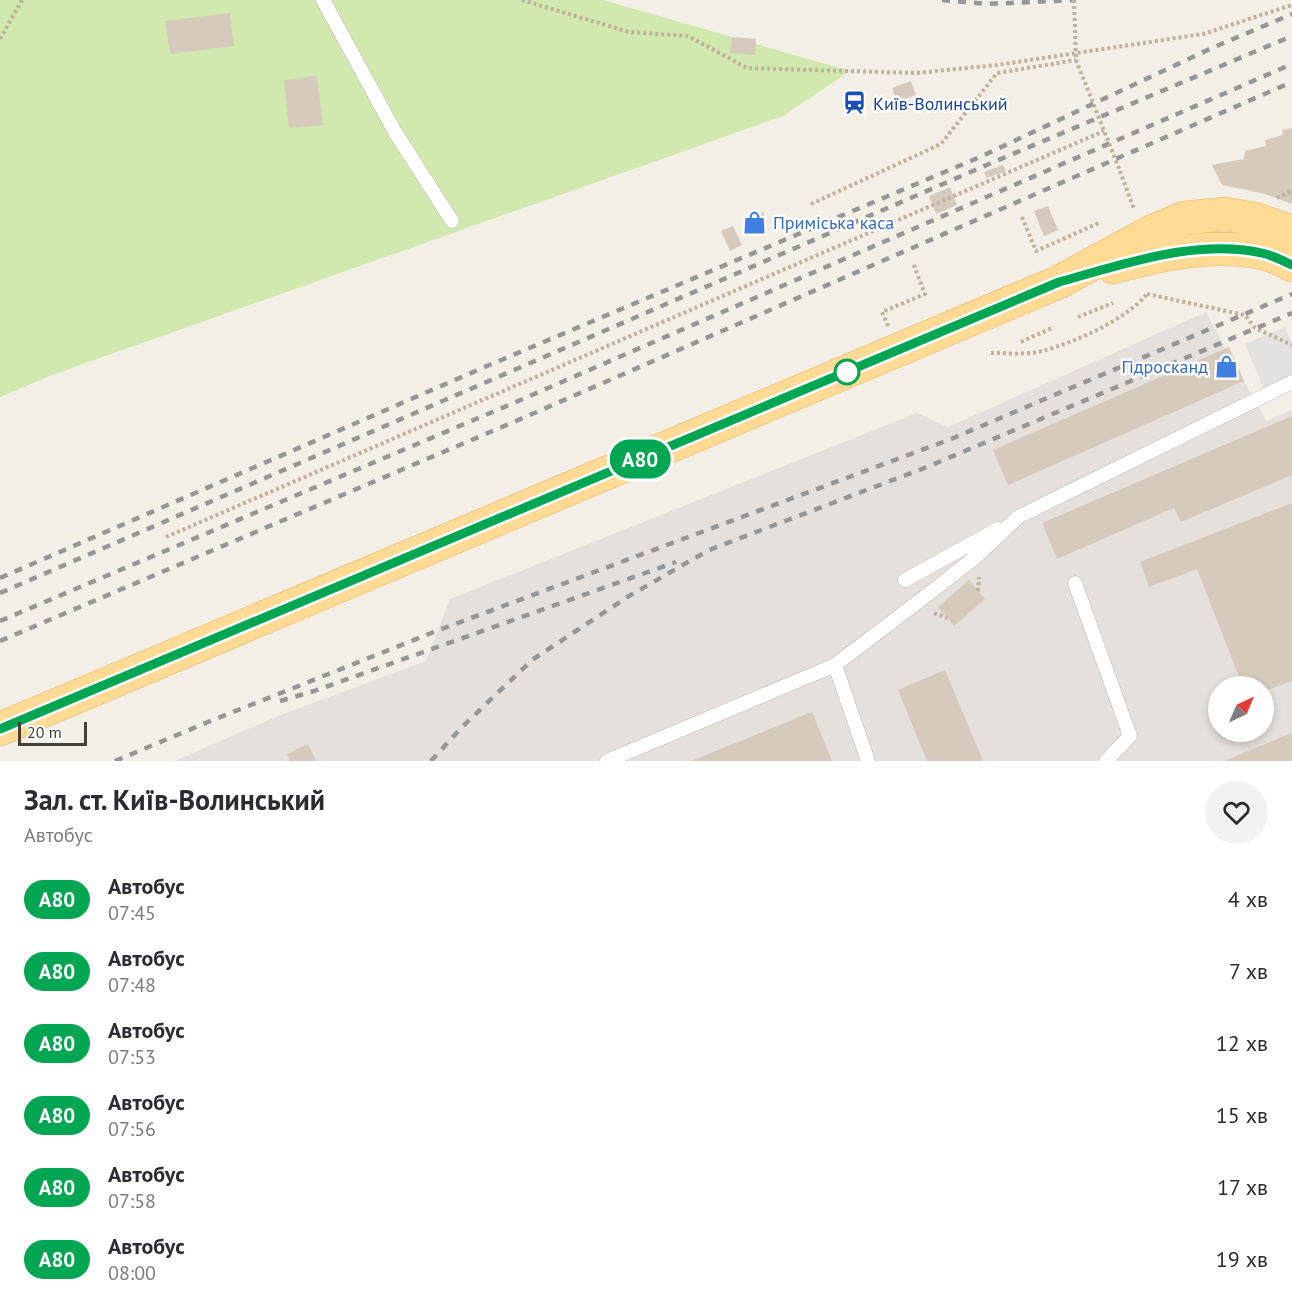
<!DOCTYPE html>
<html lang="uk">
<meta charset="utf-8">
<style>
:root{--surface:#fff;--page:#f2f2f3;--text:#2b2b33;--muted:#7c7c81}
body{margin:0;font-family:"PT Sans",sans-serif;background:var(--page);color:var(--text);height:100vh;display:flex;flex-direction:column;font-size:22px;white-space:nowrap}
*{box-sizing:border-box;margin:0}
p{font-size:20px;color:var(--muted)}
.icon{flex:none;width:33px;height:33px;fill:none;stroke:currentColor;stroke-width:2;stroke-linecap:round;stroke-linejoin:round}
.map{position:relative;height:761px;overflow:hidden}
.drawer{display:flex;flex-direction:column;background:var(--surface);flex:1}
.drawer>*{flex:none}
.badge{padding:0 12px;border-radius:20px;font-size:21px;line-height:39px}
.needle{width:39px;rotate:44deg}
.tools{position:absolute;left:1208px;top:676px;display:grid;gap:12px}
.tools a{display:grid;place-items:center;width:66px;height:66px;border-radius:50%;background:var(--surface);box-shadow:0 3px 9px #0003;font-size:30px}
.scale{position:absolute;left:18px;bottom:15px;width:69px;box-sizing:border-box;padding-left:6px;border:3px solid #463f36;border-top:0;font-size:16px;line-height:21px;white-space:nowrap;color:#463f36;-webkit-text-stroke:4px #fff;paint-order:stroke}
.map>.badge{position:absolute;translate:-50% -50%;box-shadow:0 0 0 3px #fff}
.round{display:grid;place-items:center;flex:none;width:63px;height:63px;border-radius:32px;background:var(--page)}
.overview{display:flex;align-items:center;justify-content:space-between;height:102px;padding:0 24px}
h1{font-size:28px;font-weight:600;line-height:45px}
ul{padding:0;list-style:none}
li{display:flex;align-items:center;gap:18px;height:72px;padding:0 24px}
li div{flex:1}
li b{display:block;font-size:22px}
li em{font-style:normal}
li .badge{min-width:66px;font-weight:700;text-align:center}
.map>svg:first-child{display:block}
.industrial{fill:#e5e0db;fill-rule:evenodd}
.green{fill:#d1e8af}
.parking{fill:#e4e2de}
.building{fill:#d5cabc}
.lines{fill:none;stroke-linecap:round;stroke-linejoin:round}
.service-casing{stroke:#bfb6a9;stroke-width:15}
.primary-casing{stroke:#e4b664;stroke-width:34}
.path{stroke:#c1b19a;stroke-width:4;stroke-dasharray:3 3;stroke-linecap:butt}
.service{stroke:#fff;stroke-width:14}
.primary{stroke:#feda94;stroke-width:33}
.rail{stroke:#969696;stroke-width:4.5;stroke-dasharray:8 8;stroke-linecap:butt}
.path-bridge{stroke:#c1b19a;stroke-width:4;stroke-dasharray:3 3;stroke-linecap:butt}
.line-casing{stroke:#fff;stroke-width:14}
.line{stroke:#00a651;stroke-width:9}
.stop-dot{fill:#fff;stroke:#00a651;stroke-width:3}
.labels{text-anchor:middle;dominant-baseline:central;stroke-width:5;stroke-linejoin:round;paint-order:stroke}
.transit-label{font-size:18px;fill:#164399;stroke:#fff;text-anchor:start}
.shop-label{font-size:18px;fill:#366cbe;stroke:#fff;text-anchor:start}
</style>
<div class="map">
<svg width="1292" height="761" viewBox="0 0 1292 761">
<rect width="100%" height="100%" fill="#f3efe6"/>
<path class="industrial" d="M1206 312 1266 421 1292 410V761H175L278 716 426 661 450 599 917 413 948 427ZM1218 687H1263V732H1218Z"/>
<path class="green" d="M0 0H603L850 71 783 116 52 375 0 397Z"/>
<path class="parking" d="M1285 327 1292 344V382L1266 394 1245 344Z"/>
<path class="building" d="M230 13 234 46 170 54 165 21Z
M732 37 756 39 755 55 730 53Z
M317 76 323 125 289 128 284 80Z
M911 81 916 95 897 102 892 88Z
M1292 128V204L1265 194 1222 185 1212 165 1244 159 1245 151 1266 146 1265 140 1283 135 1282 130Z
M1003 165 1006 171 987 178 984 172Z
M950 187 957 205 936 214 929 196Z
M1048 206 1058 230 1044 236 1034 211Z
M763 212 767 223 746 232 742 222Z
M733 226 742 245 730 251 721 231Z
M1229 347 1244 381 1008 485 993 450Z
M1292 416V475L1181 522 1174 508 1057 559 1042 523Z
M1292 503V681L1263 692V687H1243L1197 569 1149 587 1140 562Z
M969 580 985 599 954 626 938 607Z
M945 670 983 761H927L898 690Z
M812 712 832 761H691Z
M1292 733V761H1224Z
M308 744 316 761H290L287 754Z"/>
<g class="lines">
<defs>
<path id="service" d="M323 0 395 132 452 221
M905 580 998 529
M1075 583 1130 736 1106 761
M607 761 835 665
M868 761 835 665 935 589 979 554 1018 517 1292 382"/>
<path id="primary" d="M1113 267C1162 254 1215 242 1266 254 1275 256 1284 261 1292 265
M0 729 1059 282 1151 232 1184 218 1225 214 1255 219 1292 232"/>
</defs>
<use href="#service" class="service-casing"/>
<use href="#primary" class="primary-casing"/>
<path class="path" d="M522 0 629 32 688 36 747 68 916 73 997 65 1203 34 1292 5
M0 39 22 0
M1120 171 1134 209
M1277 198 1292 191
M811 204 941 144 997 73 1076 60
M1022 217 1036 251 1101 222
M1147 294 1245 315 1255 328 1292 345
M1078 317 1113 303
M888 326 882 312 925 294 913 263
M1021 342 1054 327
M991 353C1008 353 1026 355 1042 351 1074 343 1127 319 1147 294
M166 537 1104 131
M978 591 979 577
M934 613 947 618"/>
<use href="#service" class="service"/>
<use href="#primary" class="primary"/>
<path class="rail" d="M942 0 987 4 1075 0
M0 578 487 366 980 157 1212 48 1292 14
M0 593 989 164 1292 36
M0 621 509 405 1292 64
M0 641 516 421 1292 82
M280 701 314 691 676 562
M115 761 208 722 439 630 951 439 1292 294
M431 761 462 727 532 660 629 596 709 550 927 467 1292 313"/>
<path class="path-bridge" d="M1074 0 1076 60 1120 171"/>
</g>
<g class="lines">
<defs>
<path id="line" d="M0 729 1059 282C1124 264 1200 237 1266 254 1275 257 1284 261 1292 265"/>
</defs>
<use href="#line" class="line-casing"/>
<use href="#line" class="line"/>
</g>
<defs>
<symbol id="station-bare" viewBox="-9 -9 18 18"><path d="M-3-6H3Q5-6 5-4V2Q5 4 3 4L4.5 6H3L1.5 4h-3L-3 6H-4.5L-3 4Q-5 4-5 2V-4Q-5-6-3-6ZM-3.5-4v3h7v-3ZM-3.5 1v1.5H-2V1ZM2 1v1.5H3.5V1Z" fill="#1a4fb4" stroke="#fff" stroke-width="2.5" paint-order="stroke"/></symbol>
<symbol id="shop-bare" viewBox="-9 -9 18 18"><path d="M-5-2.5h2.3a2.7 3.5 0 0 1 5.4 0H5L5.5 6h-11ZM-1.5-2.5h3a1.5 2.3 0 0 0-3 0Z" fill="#3f7fe0" stroke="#fff" stroke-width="2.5" paint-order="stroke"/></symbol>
</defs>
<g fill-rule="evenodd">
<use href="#station-bare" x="838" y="86" width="33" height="33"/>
<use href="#shop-bare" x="738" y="206" width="33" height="33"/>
<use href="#shop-bare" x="1210" y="350" width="33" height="33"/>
</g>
<circle class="stop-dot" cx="847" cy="372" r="12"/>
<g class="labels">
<g class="transit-label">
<text x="873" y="103">Київ-Волинський</text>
</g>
<g class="shop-label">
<text x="773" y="222">Приміська каса</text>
<text x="1208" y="366" text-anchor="end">Гідросканд</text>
</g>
</g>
</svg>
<div class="tools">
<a><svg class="needle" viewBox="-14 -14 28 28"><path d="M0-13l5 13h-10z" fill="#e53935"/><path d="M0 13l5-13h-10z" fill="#7c7c81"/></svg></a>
</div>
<div class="scale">20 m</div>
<b class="badge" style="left:640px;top:459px;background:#00a651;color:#fff">А80</b>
</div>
<section class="drawer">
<div class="overview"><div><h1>Зал. ст. Київ-Волинський</h1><p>Автобус</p></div><a class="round"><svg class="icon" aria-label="heart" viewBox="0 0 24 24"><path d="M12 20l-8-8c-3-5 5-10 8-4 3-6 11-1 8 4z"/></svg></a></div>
<ul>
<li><span class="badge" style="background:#00a651;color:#fff">А80</span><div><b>Автобус</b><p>07:45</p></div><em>4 хв</em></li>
<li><span class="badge" style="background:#00a651;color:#fff">А80</span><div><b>Автобус</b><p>07:48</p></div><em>7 хв</em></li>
<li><span class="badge" style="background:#00a651;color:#fff">А80</span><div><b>Автобус</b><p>07:53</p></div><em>12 хв</em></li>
<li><span class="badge" style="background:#00a651;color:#fff">А80</span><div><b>Автобус</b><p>07:56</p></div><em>15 хв</em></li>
<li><span class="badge" style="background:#00a651;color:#fff">А80</span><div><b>Автобус</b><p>07:58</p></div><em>17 хв</em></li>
<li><span class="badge" style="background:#00a651;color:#fff">А80</span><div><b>Автобус</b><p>08:00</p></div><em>19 хв</em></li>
</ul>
</section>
